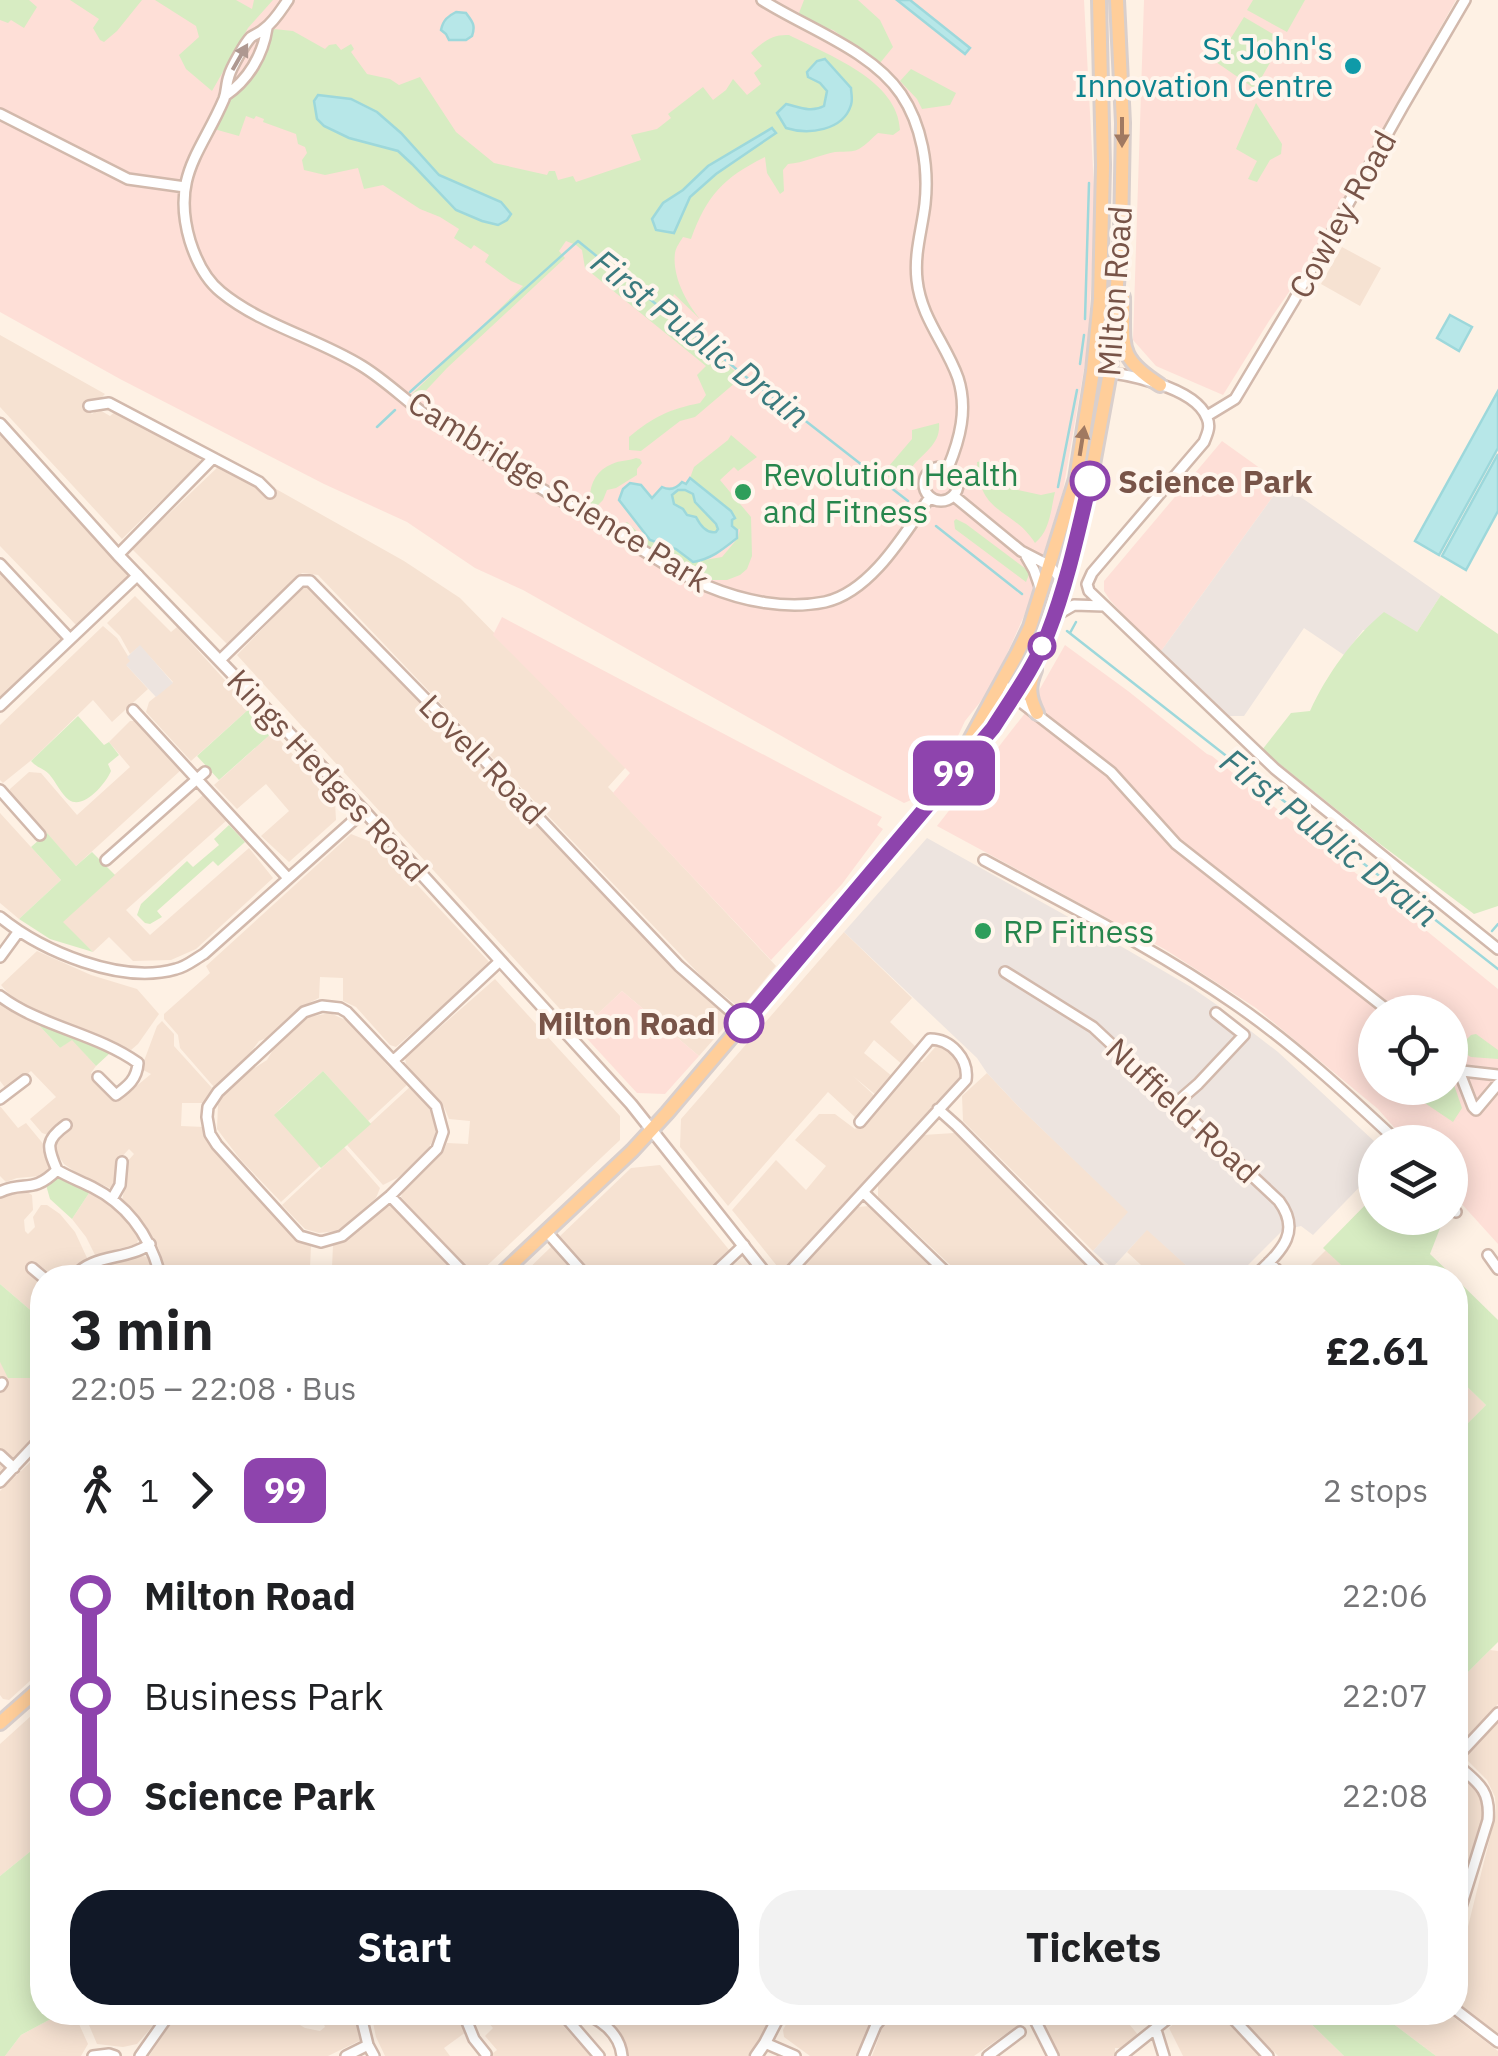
<!DOCTYPE html>
<meta charset="utf-8">
<style>
:root{--surface:#fff;--page:#f2f2f2;--text:#202124;--muted:#757577;--accent:#111827}
body{margin:0;font-family:"IBM Plex Sans",sans-serif;background:var(--page);color:var(--text);height:100vh;display:flex;flex-direction:column;font-size:38px;white-space:nowrap}
*{box-sizing:border-box;margin:0}
p{font-size:32px;color:var(--muted)}
.icon{flex:none;width:55px;height:55px;fill:none;stroke:currentColor;stroke-width:2;stroke-linecap:round;stroke-linejoin:round}
.map{position:relative;flex:1;overflow:hidden}
.drawer{position:absolute;left:30px;top:1265px;width:1438px;height:760px;display:flex;flex-direction:column;background:var(--surface);border-radius:40px;box-shadow:0 5px 25px #0003}
.drawer>*{flex:none}
.badge{padding:0 20px;border-radius:15px;font-size:35px;line-height:65px}
.buttons{position:absolute;left:1358px;top:995px;display:grid;gap:20px}
.buttons a{display:grid;place-items:center;width:110px;height:110px;border-radius:50%;background:var(--surface);box-shadow:0 5px 25px #0003;font-size:50px}
.map>.badge{position:absolute;translate:-50% -50%;box-shadow:0 0 0 5px #fff}
.legs{display:flex;align-items:center;gap:15px;height:110px;padding:0 40px;font-size:32px}
.legs p{margin-inline-start:auto}
.overview{display:flex;align-items:center;justify-content:space-between;height:170px;padding:0 40px}
h1{font-size:55px;font-weight:800;line-height:75px}
.cta{display:flex;gap:20px;margin-top:auto;padding:20px 40px}
.cta a{flex:1;height:115px;border-radius:40px;background:var(--accent);color:#fff;font-size:40px;font-weight:800;line-height:115px;text-align:center}
.cta a+a{background:var(--page);color:var(--text)}
ul{padding:0 40px;list-style:none}
li{display:flex;align-items:center;gap:35px;height:100px;font-size:38px}
li i{display:grid;place-items:center;width:15px;height:100%;margin:0 12px;background:currentColor}
li i::after{content:'';width:25px;height:25px;margin:-12px;border:8px solid;border-radius:50%;background:var(--surface)}
li p{margin-inline-start:auto}
li:first-child i{background:linear-gradient(#0000 50%,currentColor 0)}
li:last-child i{background:linear-gradient(currentColor 50%,#0000 0)}
.map>svg:first-child{display:block}
.residential{fill:#f6e2d2}
.commercial{fill:#fedfd7;fill-rule:evenodd}
.industrial{fill:#ede4df}
.green{fill:#d7ecc2;fill-rule:evenodd}
.water{fill:#b7e7e8;stroke:#9dd8db;stroke-width:2.5;fill-rule:evenodd}
.lines{fill:none;stroke-linecap:round;stroke-linejoin:round}
.stream{stroke:#9dd8db;stroke-width:2.5}
.minor-casing{stroke:#d2b9ac;stroke-width:14}
.tertiary-casing{stroke:#d2b9ac;stroke-width:15}
.primary-casing{stroke:#d9cfcc;stroke-width:18}
.minor{stroke:#fff;stroke-width:9}
.tertiary{stroke:#fff;stroke-width:10}
.primary{stroke:#ffce9a;stroke-width:12}
.oneway{fill:#ae9891}
.oneway2{fill:#a07961}
.line-1-casing{stroke:#fff;stroke-width:22}
.line-1{stroke:#8e44ad;stroke-width:15}
.culture-dot{fill:#0f9aa8;stroke:#fff5ec;stroke-width:4}
.stop-1-dot{fill:#fff;stroke:#8e44ad;stroke-width:5}
.leisure-dot{fill:#2e9e5b;stroke:#fff5ec;stroke-width:4}
.labels{text-anchor:middle;dominant-baseline:central;stroke-width:8;stroke-linejoin:round;paint-order:stroke}
.culture-label{font-size:32px;fill:#0d838f;stroke:#fff5ec;text-anchor:end}
.street-label{font-size:32px;fill:#785448;stroke:#fff5ec}
.leisure-label{font-size:32px;fill:#27864d;stroke:#fff5ec;text-anchor:start}
.stop-label{font-size:32px;font-weight:bold;fill:#785448;stroke:#fff5ec;text-anchor:start}
.water-label{font-size:35px;font-style:italic;fill:#3a7a7e;stroke:#fff5ec}
</style>
<div class="map">
<svg width="1498" height="2056" viewBox="0 0 1498 2056">
<rect width="100%" height="100%" fill="#fef1e4"/>
<path class="residential" d="M1342 247 1381 268 1360 306 1321 284Z
M0 335 105 394 96 403 88 400 83 405 92 414 98 409 110 416 117 410 184 444 201 461 122 539 0 407Z
M0 428 132 573 77 626 0 546Z
M220 465 259 484 257 489 267 498 276 489 404 561 460 598 626 767 608 787 776 966 744 1005H736L704 979 318 575 302 573 227 644 132 549Z
M0 571 65 638 0 701Z
M303 587H310L677 971 727 1015 728 1023 699 1056 622 991 580 1031 237 655Z
M135 596 171 632 177 627 250 708 191 761 146 712 149 702 173 682 140 646 130 654 120 636 107 623Z
M103 626 117 638 131 661 127 666 148 689 112 722 93 700 34 758 3 783 0 780V725Z
M130 721H138L181 770 76 866 10 792V789L29 772 41 773 77 815 130 767 109 742Z
M273 732 335 802 336 820 289 862 261 836 289 811 266 784 237 809 214 785Z
M204 794 227 820 126 910 150 935 249 848 273 878 196 949 171 960 133 961 109 937 93 952 62 922Z
M0 813 61 880 19 919 0 903Z
M351 834 381 846 491 964 396 1047 390 1045 356 1007 343 1001V978L320 977 319 998 301 1007 267 1038 259 1041 250 1053 214 1087 180 1048 178 1035 164 1019V1014L210 973 206 966Z
M844 932 912 998 890 1022 918 1049 904 1066 874 1040 864 1053 893 1077 877 1096 853 1076 876 1097 856 1118 828 1092 728 1206 680 1147 681 1119Z
M37 951 91 975 137 989 159 1014 138 1044 131 1050 18 1005 1 985Z
M495 979 620 1116V1140L475 1277 401 1197 403 1192 443 1152 447 1143 468 1144 470 1121 449 1119 444 1107 406 1064 405 1058Z
M0 1001 13 1013 36 1022 60 1048 72 1039 96 1066 91 1073 117 1102 151 1074 141 1069 157 1026 162 1021 174 1034V1046L212 1088 205 1103H182L181 1126 204 1127 208 1141 291 1235 311 1246 310 1268H332L333 1245 345 1241 384 1209 392 1205 462 1277H167L159 1249 146 1226 122 1200 126 1182V1163L134 1154 129 1149 117 1162V1180L112 1189 78 1174 64 1164 57 1154 54 1142 65 1121 48 1135 42 1133 30 1119 56 1097 31 1071 7 1090 0 1081Z
M330 1013 350 1022 388 1066 408 1084 368 1121 323 1071 280 1109 275 1115 320 1166 281 1202 240 1159 217 1129 218 1104 222 1097 251 1070 267 1060 274 1048 309 1017Z
M939 1043 968 1068 786 1266H777L732 1210 776 1160 806 1190 826 1166 795 1140 819 1114H835L855 1129 915 1061 922 1062Z
M987 1073 1018 1106 1129 1212 1093 1251 963 1121 962 1096Z
M411 1086 434 1112 438 1123 434 1138 427 1151 410 1168 397 1178 383 1185 347 1145Z
M0 1106 18 1128 26 1123 45 1146V1157L51 1167 40 1176 17 1178 6 1182 0 1176Z
M954 1133 1102 1277H963L878 1197V1185L923 1135Z
M344 1147 380 1188 376 1198 338 1231 319 1233 305 1229 282 1205Z
M660 1165 730 1251 702 1277H593L558 1238 631 1168Z
M91 1190 119 1212 139 1235 137 1244 95 1255 86 1237 72 1219Z
M27 1192 32 1195 33 1210 24 1220 25 1231 28 1234 35 1227 33 1217 41 1205H47L60 1214 75 1232 88 1260 76 1266 67 1277H55L34 1261 26 1270 42 1285V1320L0 1284V1199L5 1194Z
M869 1206 942 1277H794L858 1207Z
M1147 1229 1199 1277H1154L1127 1252Z
M553 1245 583 1278H519Z
M1326 1250 1354 1277H1299Z
M143 1256 151 1258 156 1277 80 1278 94 1266 113 1259Z
M0 1362 26 1372 42 1387V1425L16 1456 0 1471Z
M1455 1375 1486 1405 1455 1436Z
M42 1451V1670L9 1700 3 1699 0 1695V1491Z
M1490 1650 1498 1651V1704L1455 1750V1685Z
M42 1706V1842L0 1876V1744Z
M1498 1722V2036L1455 2001V1962L1461 1955 1496 1813 1495 1797 1487 1780 1465 1758Z
M1455 1773 1482 1795 1484 1806V1818L1455 1910Z
M934 2012 937 2014 939 2012 1028 2013 1027 2019 974 2056H872L883 2026 894 2013Z
M1187 2012 1219 2013 1262 2056H1183L1169 2028Z
M62 2013H74L88 2044 81 2056H5L21 2035Z
M102 2013V2012L164 2013 137 2044 123 2047 97 2044 89 2025 90 2019Z
M178 2013H280L305 2028 320 2031 325 2027 319 2013H355L361 2040 328 2056H149Z
M371 2013H454L466 2032 444 2048 450 2056H385L376 2037Z
M480 2013H552L590 2056H489L497 2050 485 2036 493 2028Z
M594 2013H772L755 2049 748 2056H627L624 2042 600 2015Z
M792 2013H881L873 2022 858 2056H810L784 2037 783 2030Z
M1039 2013H1120L1139 2036 1126 2048H1115V2056H1060Z
M1236 2013H1300L1344 2056H1278Z
M1379 2013H1448L1498 2051V2056H1436Z"/>
<path class="commercial" d="M0 0H1084L1095 207 1088 346 1063 491 1027 609 1007 654 985 696 965 721 943 768 923 795 904 803 838 768 523 590 475 568 407 522 324 484 120 379 0 312Z
M1144 0H1456L1298 279 1269 321 1223 395 1156 366 1133 340Z
M1222 441 1282 484 1159 654 1110 600 1104 591V581Z
M502 617 882 817 877 825 883 829 842 884 771 960 613 793 630 773 493 635Z
M1065 645 1128 691 1207 754 1212 756 1498 989V1244L1450 1191V1142H1407L1378 1109 1256 1008 1166 950 937 826 1029 708ZM1375 1012H1450V1088H1375Z
M622 991 699 1056 665 1094 637 1093 580 1031Z"/>
<path class="industrial" d="M1282 484 1441 595 1417 632 1363 630 1344 655 1304 628 1244 716H1222L1159 654Z
M140 645 173 683 156 697 126 665 130 661 127 657Z
M927 838 1124 948 1191 987 1217 1005 1278 1052 1375 1142V1171L1313 1235 1301 1226 1283 1230 1236 1277H1199L1147 1230 1112 1268 1093 1251 1128 1212 1018 1106 987 1073 977 1058 844 932Z"/>
<path class="green" d="M0 0H29L37 7 24 28 11 20 8 23 0 20Z
M70 0H142L117 31 104 42 100 40 93 28 99 19Z
M155 0H236L252 9 254 0H273L248 28 212 91 186 69 179 55 199 37 196 26Z
M804 0H858L880 20 893 47 880 63 833 30 811 24 799 13Z
M1253 0H1305L1287 32 1247 10Z
M1244 17 1283 40 1255 89 1216 62Z
M274 29 293 31 325 49 329 45 336 44 341 50 351 44 354 49 351 52 367 74 390 79 399 85 420 77 456 132 494 163 547 175 549 171H555L558 180 573 176 576 182 641 160 631 135 657 129 671 118 668 114 703 87 713 100 726 90 733 79 747 95 761 84 754 73 762 66 751 53C763 42 772 34 789 35 828 55 898 80 900 130L893 135 878 133C872 138 866 145 859 149 852 153 844 151 835 152 820 155 803 163 788 164L783 170 784 191 780 194 767 173 765 157C723 178 707 195 691 239L683 237C680 242 676 247 675 253 672 276 686 302 700 319L674 294 667 315 742 377 695 417 680 421 641 451 629 450V437C653 417 670 409 700 403L706 395 697 375 706 366 585 268 582 250 576 245 566 241 559 251 565 258 447 368 418 399 412 394 523 286 511 281 485 262 489 255 474 245 471 249 454 238 459 229 440 217 420 209 383 185 364 189 358 168 325 175 304 170 302 160 307 153 305 147 298 144 296 134 263 122 264 119 256 116 254 119 246 116 239 136 214 129 231 97 243 87 265 50ZM820 83 851 104 786 128V104C799 107 811 112 823 106L827 91ZM351 99 376 112 401 133 439 175 500 202 511 214 412 164 398 151 349 138 324 126 317 119 314 101ZM775 133 716 174 690 198 663 203 683 190 708 166Z
M911 69 956 93 950 105 922 109 917 99 900 81Z
M1256 103 1282 144 1281 154 1270 160 1257 182 1248 179 1257 161 1236 149Z
M939 423C941 444 924 452 912 467L911 482 905 489 883 473 912 439V430Z
M731 435 757 457 738 471 734 467 720 480 751 517 752 556 747 569 740 575 727 580H699L635 542 618 528 627 522 644 538 661 546 676 549 693 562 722 557 738 538 740 529 737 530 732 526V519L690 478 694 467 728 440Z
M636 458 640 459 642 463 637 469V475L616 488 607 490 603 500 592 511C586 492 593 471 612 464 620 460 628 461 636 458Z
M983 461 987 471 1015 485 1018 490 1041 495 1055 492C1051 509 1050 531 1035 543 1012 507 979 516 977 462Z
M678 490H685L693 494C697 509 710 516 718 529L716 532C699 531 689 512 674 505L672 494Z
M956 519 966 524 1030 572 1026 582 955 529 954 521Z
M1441 595 1498 634V906L1474 914 1376 841 1262 750 1291 713 1310 711C1327 674 1353 638 1384 612L1417 632Z
M250 708 273 732 219 780 197 756Z
M78 716 104 745 109 742 119 755 108 764 111 771C106 783 84 810 69 800 61 794 56 782 49 774 43 768 37 768 31 761Z
M229 825 245 842 218 866 213 861 157 911 162 917 150 924 145 923 137 915 141 904 187 861 193 867 219 845 214 839Z
M47 833 76 866 92 852 115 875 63 922 93 952 50 939 19 919 61 880 31 847Z
M36 1022 110 1053 96 1066 72 1040 60 1048Z
M1476 1034 1498 1050V1059L1471 1057 1457 1049 1471 1035Z
M323 1071 371 1124 321 1168 274 1115Z
M1450 1080 1454 1085 1462 1108 1453 1122 1413 1095 1419 1088H1450Z
M57 1177 91 1190 72 1219 50 1199 46 1185Z
M1375 1195V1218H1444L1430 1254 1455 1278 1354 1277 1323 1248Z
M1455 1278 1498 1320V1642L1455 1685V1436L1486 1405 1455 1375Z
M0 1284 42 1320V1386L33 1378H8L0 1362Z
M42 1842V2012L62 2013 21 2035 5 2056H0V1876Z
M1300 2013H1379L1436 2056H1344Z"/>
<path class="water" d="M897 0H910L970 48 965 54Z
M456 12 466 13C472 21 476 25 472 36L466 40H449L446 34 441 30C443 20 448 16 456 12Z
M825 59 851 88C851 93 853 99 851 105 843 131 808 135 786 128L777 113 786 104C799 107 811 113 824 106L827 91 820 83 808 77 807 72 817 61Z
M318 95 351 99 377 112 401 133 439 175 501 202 511 214 507 220 498 225 482 221 456 210 412 164 398 151 349 138 324 126 317 119 314 101Z
M772 128 776 133 716 174 690 197 674 233 656 230 652 219 663 203 683 190 708 166Z
M1450 315 1472 327 1459 351 1437 338Z
M1498 391V448L1439 555 1415 541Z
M1498 454V511L1466 570 1442 556Z
M690 478 731 511 735 518 732 520V526L737 530V538C722 550 711 559 693 562L676 549 650 540 619 500 623 489 630 483 641 485 652 498 662 487C670 491 676 489 682 482L686 484ZM678 490H685L693 494 695 502 716 524 718 529 716 532C706 534 700 525 696 517L687 515 683 509 674 504 672 495Z"/>
<g class="lines">
<path class="stream" d="M1085 319 1089 183
M1080 364 1084 335
M410 392 578 241 761 389 807 422 908 501
M377 427 395 410
M1058 487 1077 390
M936 526 1022 594
M1067 631 1498 969
M1070 633 1076 622
M1492 931 1498 924"/>
<defs>
<path id="minor" d="M288 0C281 10 274 22 264 29 260 33 255 34 251 37 245 43 231 68 229 76 226 84 227 91 224 99 201 153 171 176 190 241 196 260 206 280 221 292 261 325 317 338 362 366 388 382 409 404 434 421 488 458 546 491 602 525 636 545 670 570 707 586 743 601 786 610 825 602 871 592 905 533 930 497
M762 0C806 28 871 50 901 94 922 125 929 167 925 204 922 230 914 253 917 280 921 318 946 344 958 378 968 409 960 439 948 468
M226 95C248 80 263 55 267 28
M0 114 128 179 185 187
M1093 371C1123 373 1195 386 1207 418 1211 427 1207 434 1204 442L1092 573 1087 584 1089 591 1275 769 1498 949
M89 406 109 403 259 482 270 493
M1207 416 1235 399 1293 302 1403 106 1465 0
M924 484a17 17 0 1 1 34 0a17 17 0 1 1-34 0Z
M954 496 1021 551 1050 566 1059 577 1061 585
M118 555 213 458
M1026 556 1034 570 1040 587
M0 564 70 639
M1055 616 1074 605 1104 606
M220 660 301 581H310L446 720 679 966 744 1023
M1002 683 1013 696 1111 772 1176 844 1390 1012
M0 706 138 575
M133 710 288 878
M0 790 40 835
M106 860 205 772
M984 860C1069 906 1156 949 1235 1004 1293 1044 1347 1094 1398 1142
M0 917C42 951 121 985 176 969 186 967 195 959 204 954L364 811
M0 957 19 931
M1005 972 1093 1027 1279 1201C1304 1235 1277 1254 1253 1278
M0 996C41 1027 96 1033 138 1063 137 1079 128 1086 116 1095L98 1077
M322 1006 340 1008 347 1012 436 1106 443 1132 437 1149 390 1196 342 1236 321 1242 300 1236 217 1145 210 1134 207 1117 208 1107 218 1092 304 1012Z
M394 1060 500 961
M1498 1075 1462 1071 1461 1076 1473 1107 1476 1110 1498 1084
M0 1099 25 1080
M1175 1104 1198 1084 1244 1035 1216 1013
M938 1109 957 1126 1107 1278
M57 1170C47 1147 45 1140 66 1125
M0 1192C24 1180 32 1195 57 1170 69 1177 80 1181 92 1187 130 1206 151 1238 161 1278
M863 1192 952 1278
M390 1196 469 1278
M112 1199 120 1185 122 1162
M1450 1205 1456 1212
M546 1231 588 1278
M1488 1255 1498 1269
M1269 1262 1285 1278
M32 1268 44 1278
M73 1278C92 1253 126 1261 150 1244
M174 1278H183
M709 1278 744 1245
M784 1278 966 1080C969 1059 951 1039 930 1039L860 1122
M0 1386 2 1383
M0 1455 14 1468
M0 1482 42 1437
M1455 1759 1498 1713
M1455 1763C1477 1782 1491 1789 1488 1820L1455 1926
M1455 2009 1498 2042
M304 2012 306 2013
M360 2012 368 2045 374 2056
M463 2012 474 2039 486 2054
M561 2012 599 2056
M1031 2012 1053 2056
M1227 2012 1268 2056
M569 2021 579 2013C600 2017 620 2034 622 2056
M1156 2030 1164 2056
M765 2043 795 2056
M93 2056 109 2054 115 2056
M140 2056 171 2012
M346 2056 368 2045
M863 2056 876 2025 887 2012
M988 2056 1020 2032
M1121 2056 1176 2012"/>
<path id="tertiary" d="M0 424 118 555 364 811 631 1104 769 1278
M756 2056 765 2043 781 2012"/>
<path id="primary" d="M1123 297C1124 346 1116 357 1160 385
M1035 670C1028 687 1029 697 1037 713
M960 758 1017 654 1030 627 1076 479 1093 371 1100 299 1103 165 1099 0
M497 1278 632 1151 667 1113 993 728 1013 696 1049 631 1070 564 1090 481 1110 372 1121 235 1123 123 1117 0
M0 1723 42 1686"/>
</defs>
<use href="#minor" class="minor-casing"/>
<use href="#tertiary" class="tertiary-casing"/>
<use href="#primary" class="primary-casing"/>
<use href="#minor" class="minor"/>
<use href="#tertiary" class="tertiary"/>
<use href="#primary" class="primary"/>
</g>
<defs><path id="oneway-solid" d="M-6-.8H1V-3.2L6.5 0L1 3.2V.8H-6Z" transform="scale(2.5)"/></defs>
<use class="oneway" href="#oneway-solid" transform="translate(240 57) rotate(-60)"/>
<g class="oneway2">
<use href="#oneway-solid" transform="translate(1122 132) rotate(90)"/>
<use href="#oneway-solid" transform="translate(1082 441) rotate(-81)"/>
</g>
<g class="lines">
<defs>
<path id="line-1" d="M744 1023 993 728C1012 698 1035 666 1048 633 1067 584 1078 532 1090 481"/>
</defs>
<use href="#line-1" class="line-1-casing"/>
<use href="#line-1" class="line-1"/>
</g>
<circle class="culture-dot" cx="1353" cy="66" r="10"/>
<g class="stop-1-dot">
<circle cx="1090" cy="481" r="18"/>
<circle cx="1042" cy="646" r="12"/>
<circle cx="744" cy="1023" r="18"/>
</g>
<g class="leisure-dot">
<circle cx="743" cy="492" r="10"/>
<circle cx="983" cy="931" r="10"/>
</g>
<g class="labels">
<g class="culture-label">
<text x="1333" y="48">St John's<tspan x="1333" dy="37">Innovation Centre</tspan></text>
</g>
<g class="street-label">
<text transform="translate(1342 214) rotate(-61)">Cowley Road</text>
<text transform="translate(1114 291) rotate(-86)">Milton Road</text>
<text transform="translate(559 491) rotate(32)">Cambridge Science Park</text>
<text transform="translate(483 759) rotate(46)">Lovell Road</text>
<text transform="translate(328 775) rotate(47)">Kings Hedges Road</text>
<text transform="translate(1183 1110) rotate(43)">Nuffield Road</text>
</g>
<g class="leisure-label">
<text x="763" y="474">Revolution Health<tspan x="763" dy="37">and Fitness</tspan></text>
<text x="1003" y="931">RP Fitness</text>
</g>
<g class="stop-label">
<text x="1118" y="481">Science Park</text>
<text x="716" y="1023" text-anchor="end">Milton Road</text>
</g>
<g class="water-label">
<text transform="translate(701 338) rotate(38)">First Public Drain</text>
<text transform="translate(1330 837) rotate(38)">First Public Drain</text>
</g>
</g>
</svg>
<div class="buttons">
<a><svg class="icon" aria-label="locate" viewBox="0 0 24 24"><circle cx="12" cy="12" r="6"/><path d="M12 2v4M12 18v4M2 12h4M18 12h4"/></svg></a>
<a><svg class="icon" aria-label="layers" viewBox="0 0 24 24"><path d="M12 4l9 5-9 5-9-5zM3 14l9 5 9-5"/></svg></a>
</div>
<b class="badge" style="left:954px;top:773px;background:#8e44ad;color:#fff">99</b>
<section class="drawer">
<div class="overview"><div><h1>3 min</h1><p>22:05 – 22:08 · Bus</p></div><b>£2.61</b></div>
<div class="legs"><svg class="icon" aria-label="walk" viewBox="0 0 24 24"><circle cx="13" cy="4" r="2"/><path d="M13 8l-2 6 4 7M11 14l-3 7M7 12l3-4h3l4 4"/></svg>1<svg class="icon" aria-label="forward" viewBox="0 0 24 24"><path d="M9 5l7 7-7 7"/></svg><b class="badge" style="background:#8e44ad;color:#fff">99</b><p>2 stops</p></div>
<ul>
<li><i style="color:#8e44ad"></i><b>Milton Road</b><p>22:06</p></li>
<li><i style="color:#8e44ad"></i><span>Business Park</span><p>22:07</p></li>
<li><i style="color:#8e44ad"></i><b>Science Park</b><p>22:08</p></li>
</ul>
<div class="cta"><a>Start</a><a>Tickets</a></div>
</section>
</div>
